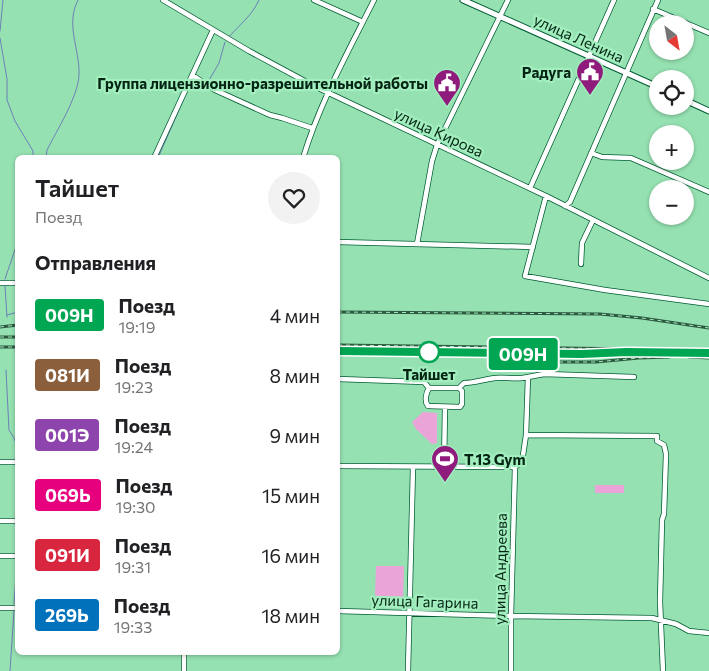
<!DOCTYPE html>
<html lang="ru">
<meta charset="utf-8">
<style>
:root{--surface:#fff;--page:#f2f2f2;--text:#202124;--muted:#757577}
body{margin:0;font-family:Commissioner,sans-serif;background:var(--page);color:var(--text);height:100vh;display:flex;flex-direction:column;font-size:19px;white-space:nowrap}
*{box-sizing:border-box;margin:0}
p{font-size:16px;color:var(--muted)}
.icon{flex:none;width:28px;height:28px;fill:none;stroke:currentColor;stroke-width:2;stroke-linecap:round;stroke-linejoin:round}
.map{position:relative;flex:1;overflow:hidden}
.details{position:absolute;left:15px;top:155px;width:325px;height:500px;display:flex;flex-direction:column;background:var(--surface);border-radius:8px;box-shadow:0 1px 4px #0004}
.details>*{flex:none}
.badge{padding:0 10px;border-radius:4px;font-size:18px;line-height:32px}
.needle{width:32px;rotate:149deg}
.fabs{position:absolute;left:649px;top:15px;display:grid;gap:10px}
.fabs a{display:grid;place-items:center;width:45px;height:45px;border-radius:50%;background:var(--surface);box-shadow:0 1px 4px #0004;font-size:25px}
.map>.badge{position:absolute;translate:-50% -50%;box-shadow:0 0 0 2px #fff}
h2{padding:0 20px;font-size:19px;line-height:45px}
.round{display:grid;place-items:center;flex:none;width:52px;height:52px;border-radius:26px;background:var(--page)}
.head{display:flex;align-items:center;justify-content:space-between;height:85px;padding:0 20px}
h1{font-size:24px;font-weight:600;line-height:38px}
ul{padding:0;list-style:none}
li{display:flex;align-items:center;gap:15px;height:60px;padding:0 20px}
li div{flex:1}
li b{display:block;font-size:19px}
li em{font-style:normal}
li .badge{min-width:55px;font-weight:700;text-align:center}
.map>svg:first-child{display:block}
.green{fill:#eaa4d8}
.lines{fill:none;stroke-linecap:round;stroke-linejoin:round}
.stream{stroke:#6d80b8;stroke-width:1}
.minor-casing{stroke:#005b33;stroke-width:6}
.major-casing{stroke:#005b33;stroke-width:7}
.minor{stroke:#fff;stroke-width:4.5}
.major{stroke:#fff;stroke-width:5}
.rail-casing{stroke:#2d5940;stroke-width:3}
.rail{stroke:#a2eebe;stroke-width:1;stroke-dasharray:4;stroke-linecap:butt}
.line-casing{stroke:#fff;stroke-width:11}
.line{stroke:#00a651;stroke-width:8}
.stop-dot{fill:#fff;stroke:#00a651;stroke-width:2.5}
.labels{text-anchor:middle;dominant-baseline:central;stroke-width:4.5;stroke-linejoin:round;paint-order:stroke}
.street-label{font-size:15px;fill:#052514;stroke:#a2eebe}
.poi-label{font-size:15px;font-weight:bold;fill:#052514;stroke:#a2eebe;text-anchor:end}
.stop-label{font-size:15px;font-weight:bold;fill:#052514;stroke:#a2eebe}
</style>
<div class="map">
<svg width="709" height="671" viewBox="0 0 709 671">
<rect width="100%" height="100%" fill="#95e1b1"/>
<path class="green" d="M423 412 437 413V443L432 444 416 429 412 422Z
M595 485H624V493H595Z
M376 566H404L403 608H386L375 595Z"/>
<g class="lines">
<path class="stream" d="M0 31 3 0
M229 37C239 25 252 16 259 0
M0 38 7 79V100L15 121 33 151V158
M208 82 219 63 225 42
M46 158 47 150C57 130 78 97 79 75 80 49 65 25 78 0
M158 158 186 94
M5 279 18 241
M5 286 7 317
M7 315 18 312
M6 370 9 430 14 438 18 449
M17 526H18
M14 604 17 561
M10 671 14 611"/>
<defs>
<path id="minor" d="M163 0 249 51 312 85 546 196 709 278
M314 0 363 22
M653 9 709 33
M195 77 215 90 270 115 282 118 312 128
M591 153 602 157 631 158 709 192
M154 158 213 30
M303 158C320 102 348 52 374 0
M530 188 614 0
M546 196 525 276 605 290 709 304
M565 206 570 202 658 0
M338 242 533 247
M417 244 432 161 437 145 508 0
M581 264 582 243 593 220
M0 283H18
M528 377 544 374 634 377
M338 379 424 382 429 388H459L464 383C475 383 485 379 496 378 507 377 517 380 528 377L526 435 657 436V441L664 445 666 454 664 514 662 520 660 602 663 671
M429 388C426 393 424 401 428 406L460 407 462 404V391L459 388
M0 462H18
M338 466 515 467
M444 467 445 407
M515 467 522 462 526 435
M0 521H18
M0 556H18
M0 608H18
M338 611 511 616 652 618 676 624 689 631 709 633
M184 671V652
M408 671 413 467
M511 671V616L515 467"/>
<path id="major" d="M463 0 658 87
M685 100 709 111"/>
</defs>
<use href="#minor" class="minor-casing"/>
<use href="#major" class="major-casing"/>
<use href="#minor" class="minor"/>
<use href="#major" class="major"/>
<defs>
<path id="rail" d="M338 312 600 314 642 318 709 328
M0 327 18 325
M0 337H18
M338 345 709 350
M0 347H18
M689 357 709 358
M543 362H596L639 358 669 357"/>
</defs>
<use href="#rail" class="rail-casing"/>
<use href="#rail" class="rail"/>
</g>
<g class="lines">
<defs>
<path id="line" d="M338 351 582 354 626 352 709 353"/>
</defs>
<use href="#line" class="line-casing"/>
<use href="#line" class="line"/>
</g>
<defs>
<symbol id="civic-pin" viewBox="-11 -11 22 30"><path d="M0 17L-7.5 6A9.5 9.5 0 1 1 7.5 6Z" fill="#8f1b7c" stroke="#a2eebe"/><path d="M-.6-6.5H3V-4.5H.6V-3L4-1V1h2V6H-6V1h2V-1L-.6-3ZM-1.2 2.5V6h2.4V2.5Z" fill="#fff"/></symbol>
<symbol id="stadium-pin" viewBox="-11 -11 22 30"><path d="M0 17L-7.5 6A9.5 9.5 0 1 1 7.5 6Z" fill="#8f1b7c" stroke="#a2eebe"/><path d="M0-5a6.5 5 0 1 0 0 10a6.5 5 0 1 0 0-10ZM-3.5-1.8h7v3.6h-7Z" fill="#fff"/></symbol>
</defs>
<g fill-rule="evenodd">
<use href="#civic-pin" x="574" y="56" width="32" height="43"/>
<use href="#civic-pin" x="431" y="67" width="32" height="43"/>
<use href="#stadium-pin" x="429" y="443" width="32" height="43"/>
</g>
<circle class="stop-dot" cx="429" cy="352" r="10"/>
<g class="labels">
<g class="street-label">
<text transform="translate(579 38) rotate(24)">улица Ленина</text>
<text transform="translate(439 132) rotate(25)">улица Кирова</text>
<text transform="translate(500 569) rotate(-89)">улица Андреева</text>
<text transform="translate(425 601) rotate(2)">улица Гагарина</text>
</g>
<g class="poi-label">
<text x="571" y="72">Радуга</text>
<text x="428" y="83">Группа лицензионно-разрешительной работы</text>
<text x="464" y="459" text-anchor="start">T.13 Gym</text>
</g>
<g class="stop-label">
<text x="429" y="374">Тайшет</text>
</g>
</g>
</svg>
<div class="fabs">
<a><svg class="needle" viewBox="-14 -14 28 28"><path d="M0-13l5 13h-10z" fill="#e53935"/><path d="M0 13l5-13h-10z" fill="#757577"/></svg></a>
<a><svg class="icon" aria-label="locate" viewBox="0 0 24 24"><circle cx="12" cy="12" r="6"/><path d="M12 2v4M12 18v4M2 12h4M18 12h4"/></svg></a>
<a>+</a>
<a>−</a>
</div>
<b class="badge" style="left:523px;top:354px;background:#00a651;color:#fff">009Н</b>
<section class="details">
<div class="head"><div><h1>Тайшет</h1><p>Поезд</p></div><a class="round"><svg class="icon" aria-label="heart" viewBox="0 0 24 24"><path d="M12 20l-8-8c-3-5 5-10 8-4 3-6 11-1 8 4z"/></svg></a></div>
<h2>Отправления</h2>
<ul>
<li><span class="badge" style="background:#00a651;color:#fff">009Н</span><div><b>Поезд</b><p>19:19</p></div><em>4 мин</em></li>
<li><span class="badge" style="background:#8b5e3c;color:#fff">081И</span><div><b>Поезд</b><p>19:23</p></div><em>8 мин</em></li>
<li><span class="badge" style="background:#8e44ad;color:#fff">001Э</span><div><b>Поезд</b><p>19:24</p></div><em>9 мин</em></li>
<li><span class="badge" style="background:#e6007e;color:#fff">069Ь</span><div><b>Поезд</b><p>19:30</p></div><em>15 мин</em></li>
<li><span class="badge" style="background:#d7263d;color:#fff">091И</span><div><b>Поезд</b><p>19:31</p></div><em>16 мин</em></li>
<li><span class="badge" style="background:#0072bc;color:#fff">269Ь</span><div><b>Поезд</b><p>19:33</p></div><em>18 мин</em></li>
</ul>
</section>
</div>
